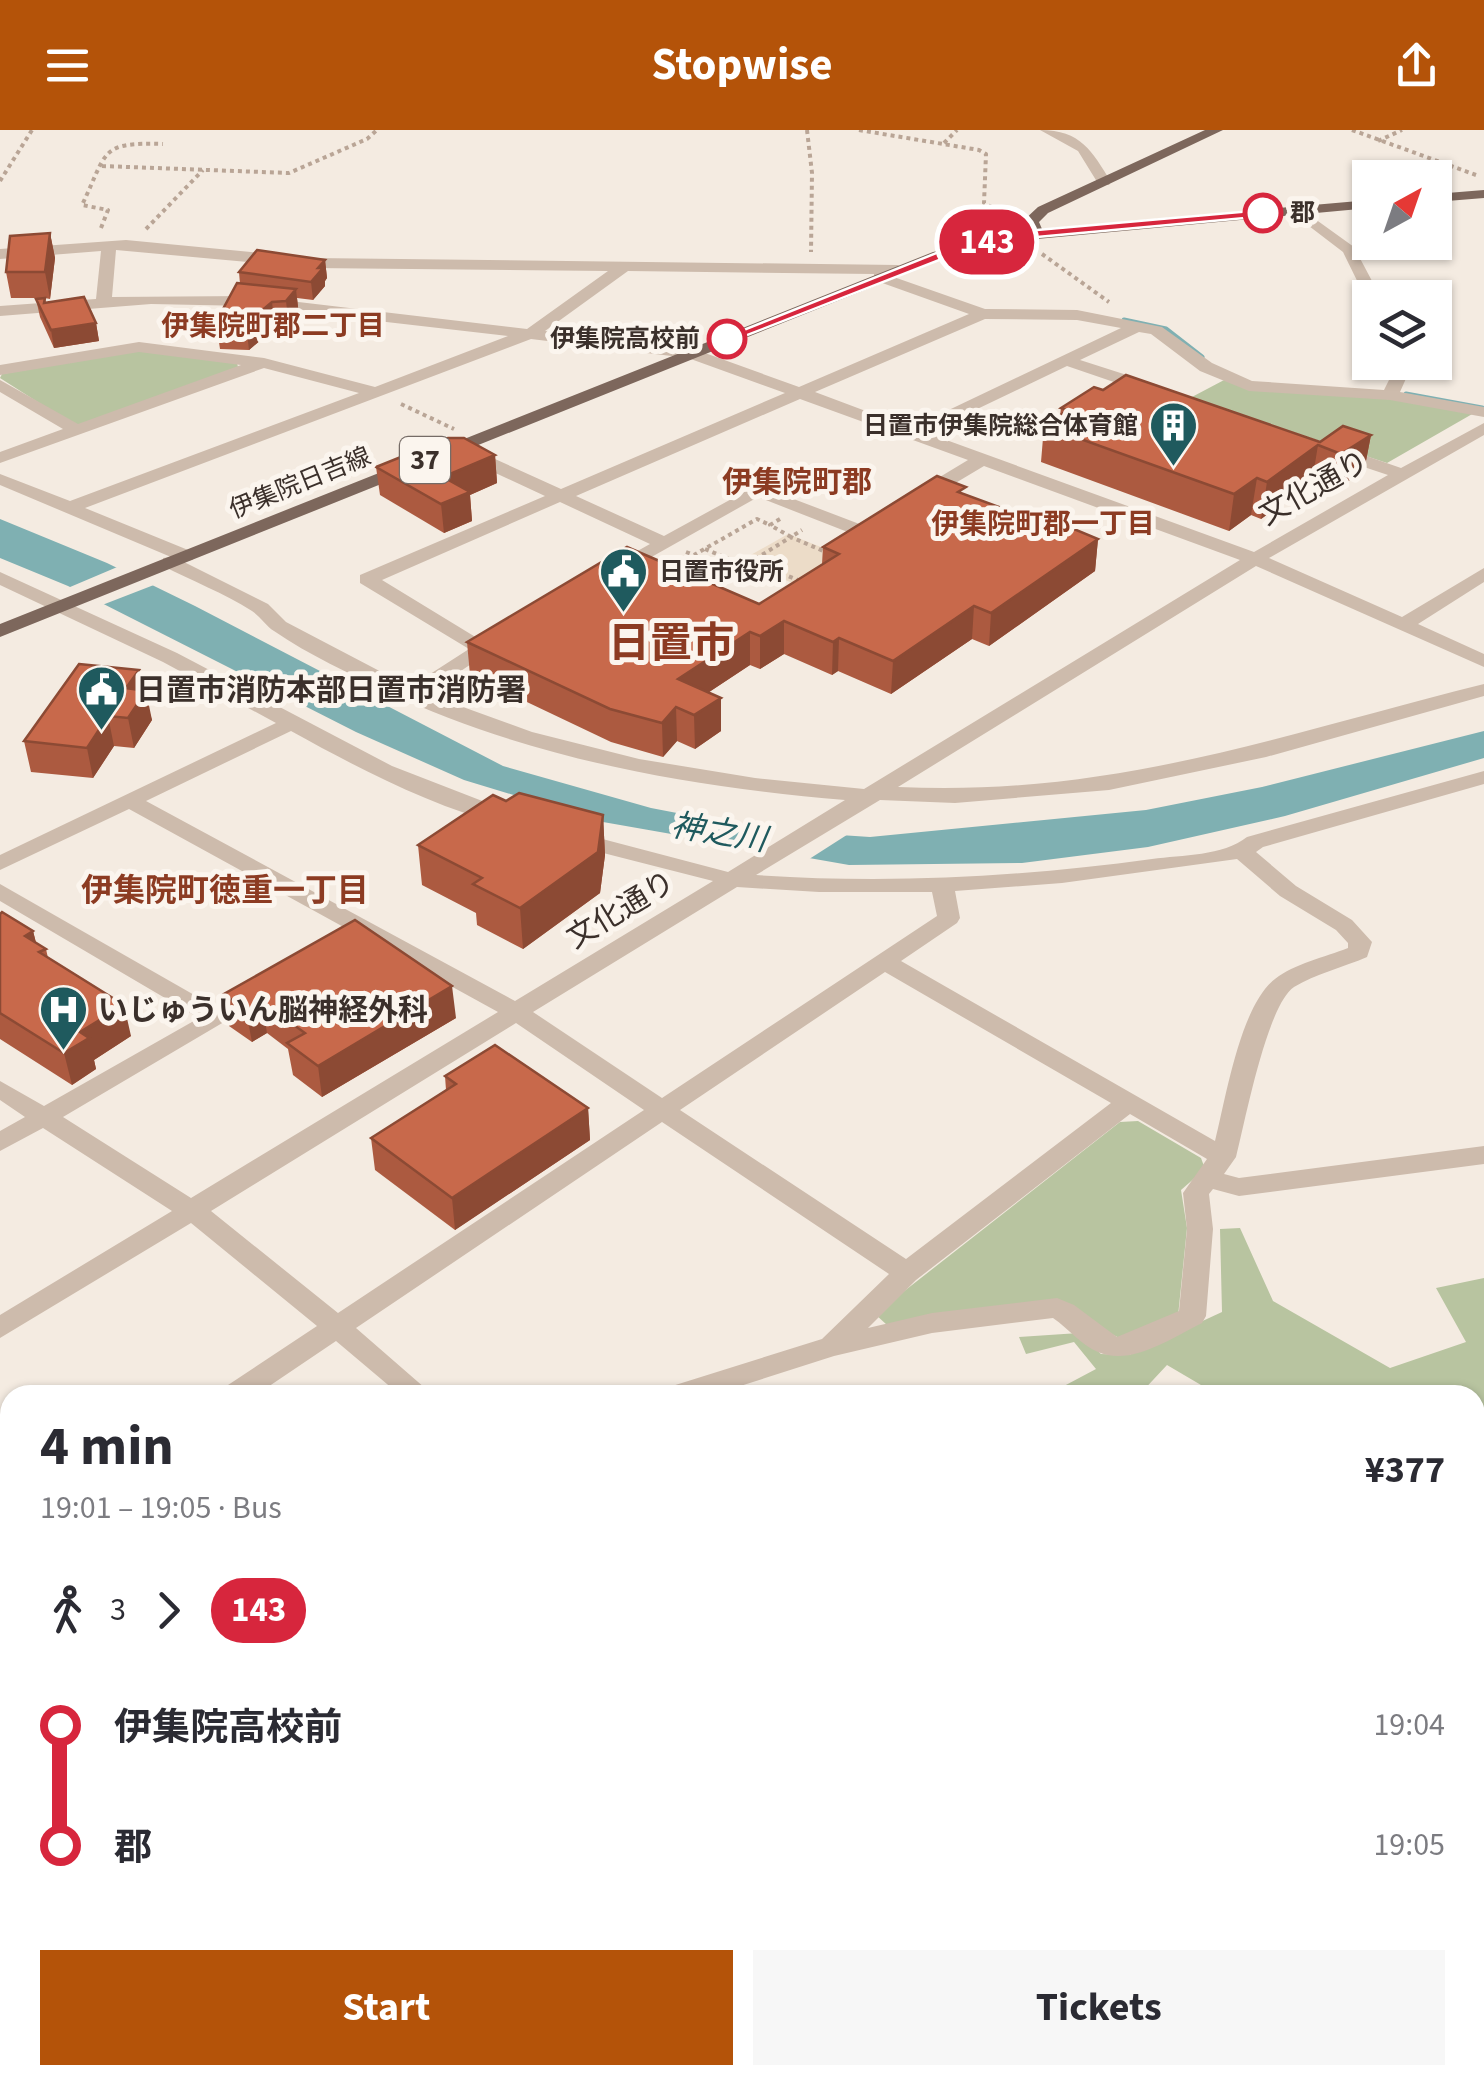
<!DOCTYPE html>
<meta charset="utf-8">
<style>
:root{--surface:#fff;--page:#f7f7f7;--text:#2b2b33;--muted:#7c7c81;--accent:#b45309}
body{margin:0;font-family:"Source Sans 3","Noto Sans JP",sans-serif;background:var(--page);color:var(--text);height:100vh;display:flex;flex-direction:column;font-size:38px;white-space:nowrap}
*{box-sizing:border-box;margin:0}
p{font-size:32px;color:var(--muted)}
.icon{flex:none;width:55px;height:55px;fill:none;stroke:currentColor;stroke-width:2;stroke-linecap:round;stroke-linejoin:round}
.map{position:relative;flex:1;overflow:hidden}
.side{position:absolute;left:0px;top:1255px;width:1485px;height:700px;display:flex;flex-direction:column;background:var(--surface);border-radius:30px 30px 0 0;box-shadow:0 2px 8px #0004}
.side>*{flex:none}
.badge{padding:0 20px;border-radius:32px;font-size:35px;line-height:65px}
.needle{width:65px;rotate:40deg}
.fabs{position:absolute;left:1352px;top:30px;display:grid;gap:20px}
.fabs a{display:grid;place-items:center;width:100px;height:100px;border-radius:0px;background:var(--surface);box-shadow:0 2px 8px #0004;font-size:50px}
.map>.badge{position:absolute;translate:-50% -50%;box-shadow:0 0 0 5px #fff}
.legs{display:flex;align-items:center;gap:15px;height:110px;padding:0 40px;font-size:32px}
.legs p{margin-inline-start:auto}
.head{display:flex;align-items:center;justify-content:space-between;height:170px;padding:0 40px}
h1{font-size:55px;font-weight:700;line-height:75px}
.primary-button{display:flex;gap:20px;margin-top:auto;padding:20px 40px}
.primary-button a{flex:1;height:115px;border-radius:0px;background:var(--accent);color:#fff;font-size:40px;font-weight:700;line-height:115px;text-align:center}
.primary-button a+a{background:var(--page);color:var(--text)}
ul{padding:0 40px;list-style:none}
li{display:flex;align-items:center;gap:35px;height:120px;font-size:38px}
li i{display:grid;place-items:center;width:15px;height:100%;margin:0 12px;background:currentColor}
li i::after{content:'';width:25px;height:25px;margin:-12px;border:8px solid;border-radius:50%;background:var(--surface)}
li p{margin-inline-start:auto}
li:first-child i{background:linear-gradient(#0000 50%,currentColor 0)}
li:last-child i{background:linear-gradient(currentColor 50%,#0000 0)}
header{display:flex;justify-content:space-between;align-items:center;height:130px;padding:0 40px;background:var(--accent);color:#fff;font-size:45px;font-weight:700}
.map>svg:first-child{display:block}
.green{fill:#b8c4a0}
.plaza{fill:#ecdcc8}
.water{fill:#7fb0b2}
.pier{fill:#f4ebe1}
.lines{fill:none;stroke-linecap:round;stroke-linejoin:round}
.stream{stroke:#7fb0b2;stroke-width:5}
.path-far1{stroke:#b9a596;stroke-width:4;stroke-dasharray:4 4;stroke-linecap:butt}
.path{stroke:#b9a596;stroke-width:6;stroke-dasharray:6 6;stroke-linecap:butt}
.minor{fill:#cdbbac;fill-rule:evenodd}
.major{fill:#7d675c;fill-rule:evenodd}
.wall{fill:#ac5a40}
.shaded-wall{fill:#8c4a34}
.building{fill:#c8694b;stroke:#8c4a34;stroke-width:2.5}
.line-1{fill:#d7263d;stroke:#fff;stroke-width:2.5}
.stop-1-dot{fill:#fff;stroke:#d7263d;stroke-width:5}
.labels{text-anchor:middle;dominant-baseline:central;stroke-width:10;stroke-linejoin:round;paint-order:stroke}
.far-stop-label{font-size:25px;font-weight:bold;fill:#3b302b;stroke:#fbf5ee;text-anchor:start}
.far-poi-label{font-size:25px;font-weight:bold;fill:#3b302b;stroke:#fbf5ee;text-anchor:end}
.far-street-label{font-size:25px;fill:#3b302b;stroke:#fbf5ee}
.far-neighbourhood-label{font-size:28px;font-weight:bold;fill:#8c3b22;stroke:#fbf5ee}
.shield{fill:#fbf5ee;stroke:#756b66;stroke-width:2.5}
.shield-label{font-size:28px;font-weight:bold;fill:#3b302b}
.far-quarter-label{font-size:30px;font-weight:bold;fill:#8c3b22;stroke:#fbf5ee}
.street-label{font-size:30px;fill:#3b302b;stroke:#fbf5ee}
.poi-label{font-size:30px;font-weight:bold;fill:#3b302b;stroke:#fbf5ee;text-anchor:start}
.water-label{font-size:32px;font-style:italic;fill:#1f5a5e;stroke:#fbf5ee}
.neighbourhood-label{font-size:32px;font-weight:bold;fill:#8c3b22;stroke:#fbf5ee}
.far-town-label{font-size:42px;font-weight:bold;fill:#8c3b22;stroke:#fbf5ee}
</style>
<header><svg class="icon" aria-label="menu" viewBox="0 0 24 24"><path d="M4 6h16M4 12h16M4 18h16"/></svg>Stopwise<svg class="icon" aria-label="share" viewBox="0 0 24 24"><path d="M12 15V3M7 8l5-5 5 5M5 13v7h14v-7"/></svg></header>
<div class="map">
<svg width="1484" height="1955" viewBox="0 0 1484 1955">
<rect width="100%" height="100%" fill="#f4ebe1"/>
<path class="green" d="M138 221 237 233 238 237 82 294H72L0 248 2 244Z
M1226 249 1388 268 1474 283 1387 333 1190 268Z
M1138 991 1201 1028 1205 1039 1181 1060 1187 1098 1178 1186 1122 1209C1097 1199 1083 1178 1057 1169L887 1195 875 1184 1120 992Z
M1240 1098 1273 1171 1390 1238 1466 1212 1436 1158 1484 1148V1339L1475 1337V1265H1218L1167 1235 1139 1265H1047L1096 1239 1074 1212 1026 1224 1019 1207 1079 1203 1101 1224 1129 1225 1222 1182 1220 1099Z"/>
<path class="plaza" d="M788 404 831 421 846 413 802 457 740 431Z"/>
<path class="water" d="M0 389 107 433 195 476 503 636 651 678 765 700 870 707 1146 680 1262 657 1484 601V628L1285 686 1148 717 1022 733 849 735 603 692 464 650 356 602 68 456 0 428Z"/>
<path class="pier" d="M122 435 159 453 97 477 63 460Z
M776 696 853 701 803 733 735 722Z"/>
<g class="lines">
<path class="stream" d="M1124 190 1166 199 1202 227
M1406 264 1482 278"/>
<path class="path-far1" d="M807 0 812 43 811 122
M859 0 979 20 986 24 984 73 1013 88
M1352 0 1476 45
M1378 11 1402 0
M944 13 957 0
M102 36 289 43 367 9 377 0
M0 51 32 0
M101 98 108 80 82 75C108 21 99 12 163 14
M146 99 203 40
M1042 124 1109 172
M401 274 454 299
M780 389 770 395 791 407 802 400
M705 419 736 432 752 431
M686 422 694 425 757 389 770 395
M800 451 752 431 791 407 828 423"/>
<path class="path" d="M1475 1465 1484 1470"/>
<path class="minor" d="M1040 0C1081 0 1092 21 1111 52L1109 55H1099L1078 21Z
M1297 76 1354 117 1381 168 1367 171 1343 122 1292 83 1290 80Z
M126 110 313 128 898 135 906 140 904 143 888 145 985 179 1077 180 1162 197 1212 233 1252 251 1384 260 1392 244 1387 232H1404L1408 244 1400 262 1484 277V287L1390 270 1249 261 1200 241 1151 204 1139 202 1080 230 1158 255V263H1146L1067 236 927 303 1254 422 1388 345 1331 326V318H1343L1401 338 1484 293V305L1269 428 1402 487 1484 438V452L1418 494 1484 524V537L1256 436 898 657C1114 667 1279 605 1484 554V566L1266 627 1109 660 955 673 880 670 756 745C889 754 1020 747 1152 729 1182 725 1223 726 1247 707L1484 641V654L1263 717 1256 722 1296 756 1352 790 1372 812 1367 827C1344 837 1315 844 1294 857 1267 875 1245 992 1236 1027L1224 1044 1239 1048 1484 1016V1034L1239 1066 1213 1059 1209 1064 1213 1099 1206 1186 1202 1193C1173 1207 1131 1237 1098 1222 1081 1215 1069 1199 1053 1188L932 1203 834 1226 712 1265H665L669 1257 822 1209 889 1144 662 992 356 1198 433 1265H400L336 1211 256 1265H221L225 1257 317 1196 191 1093 0 1208V1185L172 1081 43 998 0 1021V1001L25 987 0 970V951L44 976 199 888 0 771V754L217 878 256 858 268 866 63 987 191 1068 498 882 129 679 0 740V725L276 593 163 532 0 455V442L177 523 392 636 513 683 516 688 505 695C430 676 358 638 291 601L146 671 515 871 713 751 564 713 561 708 564 703 572 701 728 742 845 670C690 657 530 629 388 562 350 544 309 525 274 501 266 496 260 486 252 481 224 463 192 451 163 436V428L171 427 0 355V344L70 371 359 263 264 238 0 333V322L63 299 0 262V250L78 294 241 235 139 222 0 245V235L139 212 264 228 375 257 508 206 248 176 151 174 0 186V176L96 169 101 121 0 129V119ZM116 120 313 138 608 141 527 199 248 166 112 167ZM628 141 874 144V150L969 184 799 257 691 218 545 201ZM985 189 1077 190 1121 198 911 298 815 262ZM531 209 688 228 785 263 561 359 475 320H463V328L545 366 360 445V453L469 519 410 557 286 492 268 474 182 431 193 430V422L85 378ZM800 269 968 330 915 362V370H927L984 336 1240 430 864 659 755 648 639 629 532 602 427 564 505 511 495 505 482 511 382 450 560 372 650 414 609 437V445L616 447 758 367 863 408 889 394 892 390 883 384 862 395 757 355 664 406 576 366ZM1237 729 1280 766 1336 800 1348 813V818C1325 827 1294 834 1275 849 1240 876 1226 968 1215 1011L901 831 957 793 960 788 955 761 1062 753ZM737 757 819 762H932L937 786 662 968 533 882ZM885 842 1111 973 906 1129 680 980ZM516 893 644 980 338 1183 211 1081ZM1130 984 1207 1029 1183 1063 1187 1099 1179 1181 1117 1207 1074 1175 1057 1168 932 1183 868 1198 916 1150Z
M10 1404V1432L0 1435V1407Z
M0 1512 10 1515V1549L0 1546Z
M1475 1727H1484V1757H1475Z
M10 1738V1768L0 1771V1741Z
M10 1941V1945H51L47 1955H2Z
M406 1945H444L448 1955H410Z
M751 1945H787L788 1955H752Z"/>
<path class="major" d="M1205 0H1223L1048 83 1039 92 1042 99 1370 70V78L1037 109 942 129 0 507V494L933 122 1028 101 1023 91 1038 77Z
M1484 60V68L1435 72V64Z"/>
</g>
<path class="wall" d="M50 103 55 128 50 169 45 168 46 173 96 193 99 211 54 218 40 187 36 169 42 168H11L6 142Z
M325 130 327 148 325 151V156L313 170 297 168 299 186 289 197 275 198 249 220 220 219 216 192 240 154 239 142Z
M1103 260 1320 312 1371 305 1364 341 1334 360 1312 352 1261 389 1251 385 1229 401 1041 332 1044 296 1060 286 1061 278Z
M495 325 497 353 470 365 472 391 444 403 380 365 376 337Z
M965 364 1018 384 1098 409 1095 441 989 516 972 509 891 564 838 541 832 545 784 524 760 539 750 535 709 562 721 568V601L695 619 677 611 663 627 611 612 470 545 467 512 759 474 822 434 823 417Z
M142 560 152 590 134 618 114 616 93 648 31 642 24 611Z
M506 671 603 685 605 725 600 763 523 819 477 795 476 783 422 755 418 715Z
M0 784 33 801 36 813 46 819 48 828 131 906 94 930 96 939 72 955 0 909Z
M224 864 456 888 322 967 293 945 288 919 267 903 252 912 229 896Z
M445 946 588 978 590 1010 455 1100 375 1040 371 1008 446 960Z"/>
<path class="shaded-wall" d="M50 103 55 128 50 169 45 142Z
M325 130 327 148 325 151V156L313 170 311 152 318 138Z
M296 159 299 186 289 197 286 171Z
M272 172 275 198 249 220 246 194Z
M96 193 99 211 54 218 51 200Z
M1371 305 1364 341 1334 360 1341 324Z
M1318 315 1312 352 1261 389 1267 352Z
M495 325 497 353 470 365 472 391 444 403 441 374 443 347Z
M1257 348 1251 385 1229 401 1234 364Z
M1098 409 1095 441 989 516 991 483Z
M974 476 972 509 891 564 893 531Z
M784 491V524L760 539V506Z
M750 502V535L682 580 678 549Z
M839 508 838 541 832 545 833 512Z
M139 540 143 565 146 561 152 590 134 618 128 588 126 558Z
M721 568V601L695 619 694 585Z
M676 577 677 611 663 627 662 593Z
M108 586 114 616 93 648 87 618Z
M603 685 605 725 600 763 523 819 520 778Z
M33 801 41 832 25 806Z
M452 856 456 888 322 967 318 936Z
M262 872 267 903 252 912 246 881Z
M124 875 131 906 94 930 96 939 72 955 64 923 80 902Z
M588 978 590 1010 455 1100 452 1068Z
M10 1852V1892L0 1900V1860Z"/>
<path class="building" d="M50 103 45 142H6L10 106Z
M257 120 325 130 318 138H323L311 152 239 142Z
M237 153 296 159 286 171 272 172 246 194 216 192Z
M84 167 96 193 51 200 36 169 45 168 44 173Z
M1126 245 1320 312 1343 296 1371 305 1341 324 1318 315 1267 352 1257 348 1234 364 1044 296 1068 280 1061 278 1094 257 1103 260Z
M448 308H464L495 325 443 347 470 362 441 374 376 337Z
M937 346 966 357 958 362 1018 384 1026 379 1098 409 991 483 974 476 893 531 839 508 833 512 784 491 760 506 750 502 678 549 721 568 694 585 676 577 662 593 610 579 467 512 627 417 759 474 839 424 823 417Z
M79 534 139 540 126 558 146 561 128 588 108 586 87 618 24 611Z
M519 663 603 685 598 722 520 778 473 754 482 748 418 715 493 665 506 671Z
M2 782 33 801 25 806 46 819 39 822 124 875 80 902 89 908 64 923 0 883V784Z
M355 790 452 856 318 936 287 913 305 903 262 872 246 881 224 864Z
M495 915 588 978 452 1068 371 1008 456 954 445 946Z
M0 1779 10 1791V1852L0 1860Z"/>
<path class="line-1" d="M1263 80 1267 86 1037 107 957 123 732 211 721 209 954 116 1037 100Z"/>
<defs>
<symbol id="building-pin" viewBox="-11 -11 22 30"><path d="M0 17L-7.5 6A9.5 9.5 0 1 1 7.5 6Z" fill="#1f5a5e" stroke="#fbf5ee"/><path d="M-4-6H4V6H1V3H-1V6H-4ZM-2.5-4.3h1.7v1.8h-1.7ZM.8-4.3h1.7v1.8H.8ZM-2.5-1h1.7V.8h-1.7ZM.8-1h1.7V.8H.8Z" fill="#fff"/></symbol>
<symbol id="civic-pin" viewBox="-11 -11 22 30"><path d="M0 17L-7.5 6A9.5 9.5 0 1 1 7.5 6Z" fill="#1f5a5e" stroke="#fbf5ee"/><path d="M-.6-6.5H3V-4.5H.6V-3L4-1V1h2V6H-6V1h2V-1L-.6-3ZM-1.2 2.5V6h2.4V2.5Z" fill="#fff"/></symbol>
<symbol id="hospital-pin" viewBox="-11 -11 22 30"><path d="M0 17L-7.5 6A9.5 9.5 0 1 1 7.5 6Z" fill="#1f5a5e" stroke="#fbf5ee"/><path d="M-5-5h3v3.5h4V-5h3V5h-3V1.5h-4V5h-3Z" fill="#fff"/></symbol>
</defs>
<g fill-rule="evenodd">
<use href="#building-pin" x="1146" y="268" width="55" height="75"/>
<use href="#civic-pin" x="596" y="414" width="55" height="75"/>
<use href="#civic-pin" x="74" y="532" width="55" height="75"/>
<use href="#hospital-pin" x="36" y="852" width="55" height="75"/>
</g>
<g class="stop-1-dot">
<circle cx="1263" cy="83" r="18"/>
<circle cx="727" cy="209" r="18"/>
</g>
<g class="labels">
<g class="far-stop-label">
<text x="1290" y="83">郡</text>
<text x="700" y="209" text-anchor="end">伊集院高校前</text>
</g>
<g class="far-poi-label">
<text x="1138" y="296">日置市伊集院総合体育館</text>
<text x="659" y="442" text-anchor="start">日置市役所</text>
</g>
<g class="far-street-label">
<text transform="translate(300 353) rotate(-22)">伊集院日吉線</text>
</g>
<g class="far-neighbourhood-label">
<text x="273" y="196">伊集院町郡二丁目</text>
<text x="1043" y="394">伊集院町郡一丁目</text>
</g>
<rect class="shield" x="400" y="307" width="50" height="46" rx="8"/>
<g class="shield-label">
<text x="425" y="330">37</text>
</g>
<g class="far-quarter-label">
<text x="797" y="352">伊集院町郡</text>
</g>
<g class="street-label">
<text transform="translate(1314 358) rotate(-29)">文化通り</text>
<text transform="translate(621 780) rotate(-31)">文化通り</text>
</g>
<g class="poi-label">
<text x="136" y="560">日置市消防本部日置市消防署</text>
<text x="98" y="880">いじゅういん脳神経外科</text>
</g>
<g class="water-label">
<text transform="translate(719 703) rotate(9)">神之川</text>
</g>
<g class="neighbourhood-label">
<text x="225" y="761">伊集院町徳重一丁目</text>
</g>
<g class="far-town-label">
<text x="671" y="514">日置市</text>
</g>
</g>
</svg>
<div class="fabs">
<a><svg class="needle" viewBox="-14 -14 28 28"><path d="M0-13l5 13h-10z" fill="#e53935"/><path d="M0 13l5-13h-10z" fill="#7c7c81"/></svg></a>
<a><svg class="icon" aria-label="layers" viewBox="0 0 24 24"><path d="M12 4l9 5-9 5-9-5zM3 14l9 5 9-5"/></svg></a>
</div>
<b class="badge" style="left:987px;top:112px;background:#d7263d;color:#fff">143</b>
<section class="side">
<div class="head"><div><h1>4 min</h1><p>19:01 – 19:05 · Bus</p></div><b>¥377</b></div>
<div class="legs"><svg class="icon" aria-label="walk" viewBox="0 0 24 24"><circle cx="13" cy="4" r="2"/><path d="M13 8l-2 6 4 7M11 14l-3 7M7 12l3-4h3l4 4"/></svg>3<svg class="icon" aria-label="forward" viewBox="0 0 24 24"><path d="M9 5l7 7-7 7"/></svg><b class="badge" style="background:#d7263d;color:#fff">143</b></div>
<ul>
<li><i style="color:#d7263d"></i><b>伊集院高校前</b><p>19:04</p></li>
<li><i style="color:#d7263d"></i><b>郡</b><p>19:05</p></li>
</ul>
<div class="primary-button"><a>Start</a><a>Tickets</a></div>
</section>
</div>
